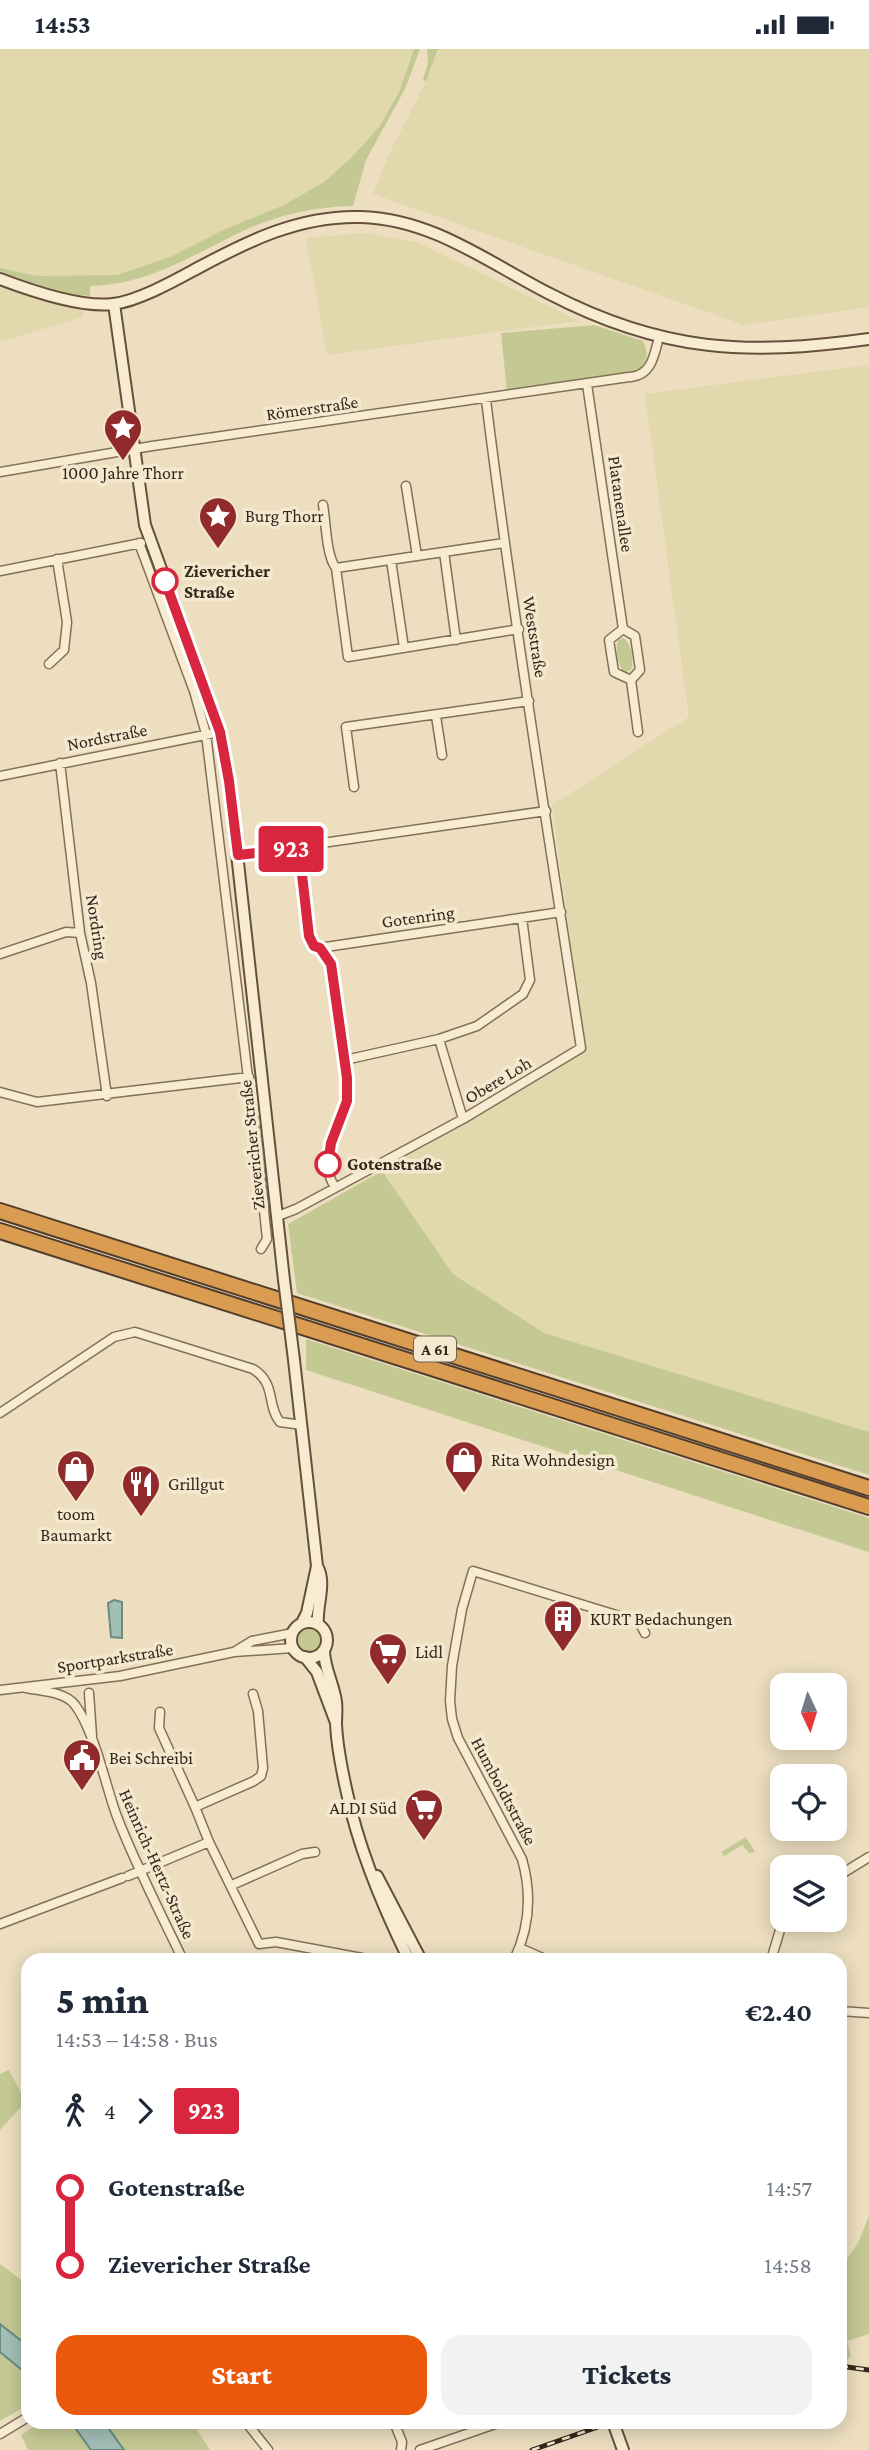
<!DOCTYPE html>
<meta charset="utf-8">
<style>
:root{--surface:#fff;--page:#f2f2f3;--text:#1f2937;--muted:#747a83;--accent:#ea580c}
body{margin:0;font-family:"Crimson Pro",serif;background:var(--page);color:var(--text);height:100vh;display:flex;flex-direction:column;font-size:26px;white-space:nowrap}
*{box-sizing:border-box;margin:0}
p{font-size:23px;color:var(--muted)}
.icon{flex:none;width:38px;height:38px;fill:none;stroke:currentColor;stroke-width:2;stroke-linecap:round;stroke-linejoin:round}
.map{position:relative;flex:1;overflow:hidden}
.side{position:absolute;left:21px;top:1904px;width:826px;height:476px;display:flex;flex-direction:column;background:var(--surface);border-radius:21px;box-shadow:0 4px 18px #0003}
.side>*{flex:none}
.badge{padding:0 14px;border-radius:5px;font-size:24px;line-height:46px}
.needle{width:46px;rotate:176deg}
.tools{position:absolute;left:770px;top:1624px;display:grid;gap:14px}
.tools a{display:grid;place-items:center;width:77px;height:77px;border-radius:14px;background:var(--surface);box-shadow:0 4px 18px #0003;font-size:35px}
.map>.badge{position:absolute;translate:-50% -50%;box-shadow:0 0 0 4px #fff}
.legs{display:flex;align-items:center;gap:10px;height:77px;padding:0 35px;font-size:23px}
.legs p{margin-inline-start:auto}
.overview{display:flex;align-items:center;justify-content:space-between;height:119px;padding:0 35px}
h1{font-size:38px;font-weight:800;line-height:52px}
.primary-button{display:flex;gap:14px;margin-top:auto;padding:14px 35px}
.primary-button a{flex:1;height:80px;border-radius:21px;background:var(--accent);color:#fff;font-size:28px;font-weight:800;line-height:80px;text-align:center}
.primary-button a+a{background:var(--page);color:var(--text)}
ul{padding:0 35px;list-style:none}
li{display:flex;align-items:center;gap:24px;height:77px;font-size:26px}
li i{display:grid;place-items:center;width:10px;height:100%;margin:0 9px;background:currentColor}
li i::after{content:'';width:18px;height:18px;margin:-9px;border:5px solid;border-radius:50%;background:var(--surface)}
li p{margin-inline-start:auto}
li:first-child i{background:linear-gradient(#0000 50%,currentColor 0)}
li:last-child i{background:linear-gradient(currentColor 50%,#0000 0)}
.status{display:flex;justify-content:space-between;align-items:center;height:49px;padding:0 35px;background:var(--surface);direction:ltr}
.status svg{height:19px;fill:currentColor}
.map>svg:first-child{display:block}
.farmland{fill:#e1d8ad}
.green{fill:#c4c994}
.water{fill:#a2beb5;stroke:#6a8b82;stroke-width:2}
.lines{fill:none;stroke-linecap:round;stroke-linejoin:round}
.street-casing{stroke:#846f58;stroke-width:11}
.secondary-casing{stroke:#66503b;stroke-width:14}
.highway-casing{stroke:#513d2d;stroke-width:18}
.street{stroke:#f7ecd2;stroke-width:8}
.secondary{stroke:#f7ecd2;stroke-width:10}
.highway{stroke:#da9c51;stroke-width:14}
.rail-casing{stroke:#34271c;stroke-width:5}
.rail{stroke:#f4e8ce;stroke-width:2.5;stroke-dasharray:8;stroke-linecap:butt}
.secondary-bridge-casing{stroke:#66503b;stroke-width:14;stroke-linecap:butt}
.secondary-bridge{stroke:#f7ecd2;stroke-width:10}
.line-1-casing{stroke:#fff;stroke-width:16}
.line-1{stroke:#d7263d;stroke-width:10}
.stop-1-dot{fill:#fff;stroke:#d7263d;stroke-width:3.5}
.labels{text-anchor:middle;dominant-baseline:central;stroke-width:7;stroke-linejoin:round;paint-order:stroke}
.shield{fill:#f4e8ce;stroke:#6e6151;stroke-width:2}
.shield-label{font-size:16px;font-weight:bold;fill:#34271c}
.street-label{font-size:18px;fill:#34271c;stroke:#f4e8ce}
.poi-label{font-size:18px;fill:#34271c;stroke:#f4e8ce;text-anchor:start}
.stop-label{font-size:18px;font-weight:bold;fill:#34271c;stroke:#f4e8ce;text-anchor:start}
</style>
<div class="status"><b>14:53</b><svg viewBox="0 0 49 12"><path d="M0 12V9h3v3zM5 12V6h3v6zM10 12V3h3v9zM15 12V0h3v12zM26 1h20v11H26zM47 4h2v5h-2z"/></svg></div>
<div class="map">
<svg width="869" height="2401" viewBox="0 0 869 2401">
<rect width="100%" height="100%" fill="#ecdebf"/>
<path class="farmland" d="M0 0H414L399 43 379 78 352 108 324 133 284 156 223 181 170 208 117 226 37 227 0 219Z
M438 0H869V258L744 276 373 145 390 103 430 25Z
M366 184 417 193 579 272 327 306 306 189Z
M0 237 83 262V268L0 293Z
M869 316V1383L544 1284 453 1225 382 1122 585 1000 552 756 689 668 645 345Z"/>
<path class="green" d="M414 0H420L405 40 366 111 353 157C316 158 281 165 247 180 196 204 149 236 90 237V247L66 245 0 225V219L37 227 117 226 170 208 223 181 284 156 324 133 352 108 379 78 399 43Z
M427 0H438L426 33 423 30 428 14Z
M594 276 643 292C649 305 648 313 637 323L507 343 501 284Z
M623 589C632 594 634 612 631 621L626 623C617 619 615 600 618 591Z
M382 1122 453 1225 544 1284 869 1383V1426L297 1244 288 1175Z
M306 1290 869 1469V1503L306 1321Z
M298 1591a11 11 0 1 1 22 0a11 11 0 1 1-22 0Z
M746 1788 755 1803 749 1804 742 1796 724 1807 721 1803Z
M9 2021 28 2057H22L0 2081V2025Z
M869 2167V2285L847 2292 851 2307 847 2311H840V2220L858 2194Z
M0 2215 28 2236V2297L0 2275Z
M0 2303 28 2326V2356L0 2372Z
M41 2373H71L91 2401H28L21 2386Z
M104 2373H192L210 2401H124Z"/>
<path class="water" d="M114 1551 122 1553V1589L111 1588 108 1554Z
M0 2275 28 2297V2326L0 2303Z
M71 2373H104L124 2401H91Z"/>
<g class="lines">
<defs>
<path id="street" d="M631 328C652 325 654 307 659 288
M587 335 623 580 635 587 640 621 631 631 638 683
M0 423 152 397 629 328
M406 437 417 507
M323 456C326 472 326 507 336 519
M139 494 194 642 206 685 262 1143 267 1190 261 1200
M504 494 336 519 348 608 519 580
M444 503 456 591
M391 511 404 599
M0 522 141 494
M623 580 609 591 614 623 631 631
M49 615 64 601 67 573 57 510
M436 667 442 706
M60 714 80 884 91 934 107 1047
M0 727 220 683
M354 738 346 678 529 652
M299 798 309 887 314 897C321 899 329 909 331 916 334 926 334 938 336 949 341 981 352 1019 347 1051 343 1081 315 1109 335 1138
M238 806 546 762
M319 899 561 863
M0 905 66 883 80 884
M439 990 463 1070
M345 1011 439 990 477 977 523 945 530 931 522 869
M0 1043 37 1053 249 1028
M278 1167 296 1160 463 1070 581 999C548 783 513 567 486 351
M0 1364 114 1288 135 1283 253 1320C277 1335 266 1356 280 1373L302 1376
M234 1603 252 1592 293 1584
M26 1639C41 1642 66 1643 75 1656 94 1681 105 1734 116 1765 135 1815 160 1863 183 1911
M0 1641 120 1627 234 1603 293 1599
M89 1644 92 1687
M253 1645 258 1662 263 1719 261 1727 254 1732 195 1758 209 1793 259 1895 276 1893 362 1909
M160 1663 159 1679 195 1758
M128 1827 209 1793
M835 1829 869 1808
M232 1836 302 1805 315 1803
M0 1875 122 1829
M520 1899 547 1911
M514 1911C530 1878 532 1845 522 1810L458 1689 452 1670 450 1652 452 1617 462 1560 473 1522 639 1573 645 1584
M771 1911 783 1871
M840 1962 869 1964
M246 2373 268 2401
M394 2373 402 2393 401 2401
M0 2385 28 2368
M420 2401 501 2373"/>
<path id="secondary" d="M0 230C29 241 82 259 113 255 138 252 174 232 196 220 248 192 300 166 361 168 433 170 489 214 550 245 662 303 747 307 869 290
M114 255 145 476 220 683 229 732 284 1231
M294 1311 317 1517C327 1534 316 1557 318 1575
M291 1591a18 18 0 1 1 36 0a18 18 0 1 1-36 0Z
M302 1574 307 1564 317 1517
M324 1601C324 1620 334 1635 336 1653 337 1661 336 1667 336 1675 337 1697 342 1722 347 1744 359 1802 383 1858 409 1911
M305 1608 317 1623 335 1671
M377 1827 421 1911
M613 2373 623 2401"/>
<path id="highway" d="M0 1162 869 1439
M0 1182 869 1458"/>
</defs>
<use href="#street" class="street-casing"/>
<use href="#secondary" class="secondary-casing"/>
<use href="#highway" class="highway-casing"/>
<use href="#street" class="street"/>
<use href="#secondary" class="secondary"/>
<use href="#highway" class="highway"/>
<defs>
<path id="rail" d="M840 2317 869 2321
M532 2401 612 2373"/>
</defs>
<use href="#rail" class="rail-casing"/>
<use href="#rail" class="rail"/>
<defs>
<path id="secondary-bridge" d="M284 1231 294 1311"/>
</defs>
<use href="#secondary-bridge" class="secondary-bridge-casing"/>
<use href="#secondary-bridge" class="secondary-bridge"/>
</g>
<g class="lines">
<defs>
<path id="line-1" d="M165 532 220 683 229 732 238 806 299 799 309 887 314 897 320 899 331 915 347 1029V1052L331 1094 328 1115"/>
</defs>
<use href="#line-1" class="line-1-casing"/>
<use href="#line-1" class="line-1"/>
</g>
<defs>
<symbol id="sight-pin" viewBox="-11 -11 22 30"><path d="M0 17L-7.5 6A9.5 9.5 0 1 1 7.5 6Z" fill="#912a2c" stroke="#f4e8ce"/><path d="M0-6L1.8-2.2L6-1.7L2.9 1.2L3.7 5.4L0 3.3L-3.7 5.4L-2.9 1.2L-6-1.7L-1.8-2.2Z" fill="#fff"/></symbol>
<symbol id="shop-pin" viewBox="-11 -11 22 30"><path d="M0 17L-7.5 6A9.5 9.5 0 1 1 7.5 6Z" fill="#912a2c" stroke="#f4e8ce"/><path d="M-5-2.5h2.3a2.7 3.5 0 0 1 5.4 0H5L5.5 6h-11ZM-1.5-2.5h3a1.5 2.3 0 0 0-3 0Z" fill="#fff"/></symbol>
<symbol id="restaurant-pin" viewBox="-11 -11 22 30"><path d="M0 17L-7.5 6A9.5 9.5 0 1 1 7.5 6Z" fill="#912a2c" stroke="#f4e8ce"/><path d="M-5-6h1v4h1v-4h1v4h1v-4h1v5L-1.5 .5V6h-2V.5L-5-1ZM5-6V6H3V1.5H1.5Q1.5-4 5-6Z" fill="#fff"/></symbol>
<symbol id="building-pin" viewBox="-11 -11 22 30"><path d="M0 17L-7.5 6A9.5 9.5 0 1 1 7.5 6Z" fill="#912a2c" stroke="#f4e8ce"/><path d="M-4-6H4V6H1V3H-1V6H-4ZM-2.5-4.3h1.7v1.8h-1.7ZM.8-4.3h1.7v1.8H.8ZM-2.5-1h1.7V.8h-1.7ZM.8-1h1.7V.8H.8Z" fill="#fff"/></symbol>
<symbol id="supermarket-pin" viewBox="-11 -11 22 30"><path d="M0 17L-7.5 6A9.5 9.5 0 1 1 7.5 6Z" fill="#912a2c" stroke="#f4e8ce"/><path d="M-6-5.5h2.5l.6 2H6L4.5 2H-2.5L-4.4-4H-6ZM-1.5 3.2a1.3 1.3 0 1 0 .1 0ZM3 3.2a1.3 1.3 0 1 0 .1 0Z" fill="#fff"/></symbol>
<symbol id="civic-pin" viewBox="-11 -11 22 30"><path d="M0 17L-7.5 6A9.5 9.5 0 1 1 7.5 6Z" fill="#912a2c" stroke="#f4e8ce"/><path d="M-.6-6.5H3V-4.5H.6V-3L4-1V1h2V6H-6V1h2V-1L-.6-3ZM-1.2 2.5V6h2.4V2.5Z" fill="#fff"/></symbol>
</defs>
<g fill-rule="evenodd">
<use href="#sight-pin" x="101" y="357" width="44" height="60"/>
<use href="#sight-pin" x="196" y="445" width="44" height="60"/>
<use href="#shop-pin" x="442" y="1389" width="44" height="60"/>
<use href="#shop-pin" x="54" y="1398" width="44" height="60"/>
<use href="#restaurant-pin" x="119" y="1413" width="44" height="60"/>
<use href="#building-pin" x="541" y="1548" width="44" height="60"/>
<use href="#supermarket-pin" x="366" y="1581" width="44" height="60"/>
<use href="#civic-pin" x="60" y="1687" width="44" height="60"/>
<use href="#supermarket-pin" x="402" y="1737" width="44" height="60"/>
</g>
<g class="stop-1-dot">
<circle cx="165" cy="532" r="12"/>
<circle cx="328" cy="1115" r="12"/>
</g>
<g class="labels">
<rect class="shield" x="414" y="1287.5" width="42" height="25" rx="5"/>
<g class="shield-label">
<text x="435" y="1300">A 61</text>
</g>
<g class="street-label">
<text transform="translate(312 359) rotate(-8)">Römerstraße</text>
<text transform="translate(621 455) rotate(82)">Platanenallee</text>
<text transform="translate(535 588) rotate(81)">Weststraße</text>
<text transform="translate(107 688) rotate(-11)">Nordstraße</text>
<text transform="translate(418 868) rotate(-8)">Gotenring</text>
<text transform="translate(97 878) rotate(81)">Nordring</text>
<text transform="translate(498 1031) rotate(-31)">Obere Loh</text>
<text transform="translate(252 1096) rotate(-96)">Zievericher Straße</text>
<text transform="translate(115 1609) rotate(-9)">Sportparkstraße</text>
<text transform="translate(504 1742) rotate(62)">Humboldtstraße</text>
<text transform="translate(157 1815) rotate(66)">Heinrich-Hertz-Straße</text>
</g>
<g class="poi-label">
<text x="123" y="424" text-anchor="middle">1000 Jahre Thorr</text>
<text x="245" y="467">Burg Thorr</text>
<text x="491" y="1411">Rita Wohndesign</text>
<text x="168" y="1435">Grillgut</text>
<text x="76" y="1465" text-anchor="middle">toom<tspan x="76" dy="21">Baumarkt</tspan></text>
<text x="590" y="1570">KURT Bedachungen</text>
<text x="415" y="1603">Lidl</text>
<text x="109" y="1709">Bei Schreibi</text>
<text x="397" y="1759" text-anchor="end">ALDI Süd</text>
</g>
<g class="stop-label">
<text x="184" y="522">Zievericher<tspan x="184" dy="21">Straße</tspan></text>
<text x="347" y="1115">Gotenstraße</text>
</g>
</g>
</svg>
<div class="tools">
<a><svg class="needle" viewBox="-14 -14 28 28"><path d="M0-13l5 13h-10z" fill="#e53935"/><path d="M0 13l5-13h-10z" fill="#747a83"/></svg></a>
<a><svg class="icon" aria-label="locate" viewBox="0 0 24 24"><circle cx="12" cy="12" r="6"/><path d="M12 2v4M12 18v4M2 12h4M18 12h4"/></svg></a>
<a><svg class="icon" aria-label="layers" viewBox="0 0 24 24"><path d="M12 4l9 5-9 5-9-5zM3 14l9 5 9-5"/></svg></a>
</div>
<b class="badge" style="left:291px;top:800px;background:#d7263d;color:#fff">923</b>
<section class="side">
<div class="overview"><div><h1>5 min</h1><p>14:53 – 14:58 · Bus</p></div><b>€2.40</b></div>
<div class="legs"><svg class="icon" aria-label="walk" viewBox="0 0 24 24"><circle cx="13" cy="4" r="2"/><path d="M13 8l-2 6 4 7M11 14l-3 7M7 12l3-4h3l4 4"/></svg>4<svg class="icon" aria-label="forward" viewBox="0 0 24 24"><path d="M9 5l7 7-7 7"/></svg><b class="badge" style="background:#d7263d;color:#fff">923</b></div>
<ul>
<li><i style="color:#d7263d"></i><b>Gotenstraße</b><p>14:57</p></li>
<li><i style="color:#d7263d"></i><b>Zievericher Straße</b><p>14:58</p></li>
</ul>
<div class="primary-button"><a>Start</a><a>Tickets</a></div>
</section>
</div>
